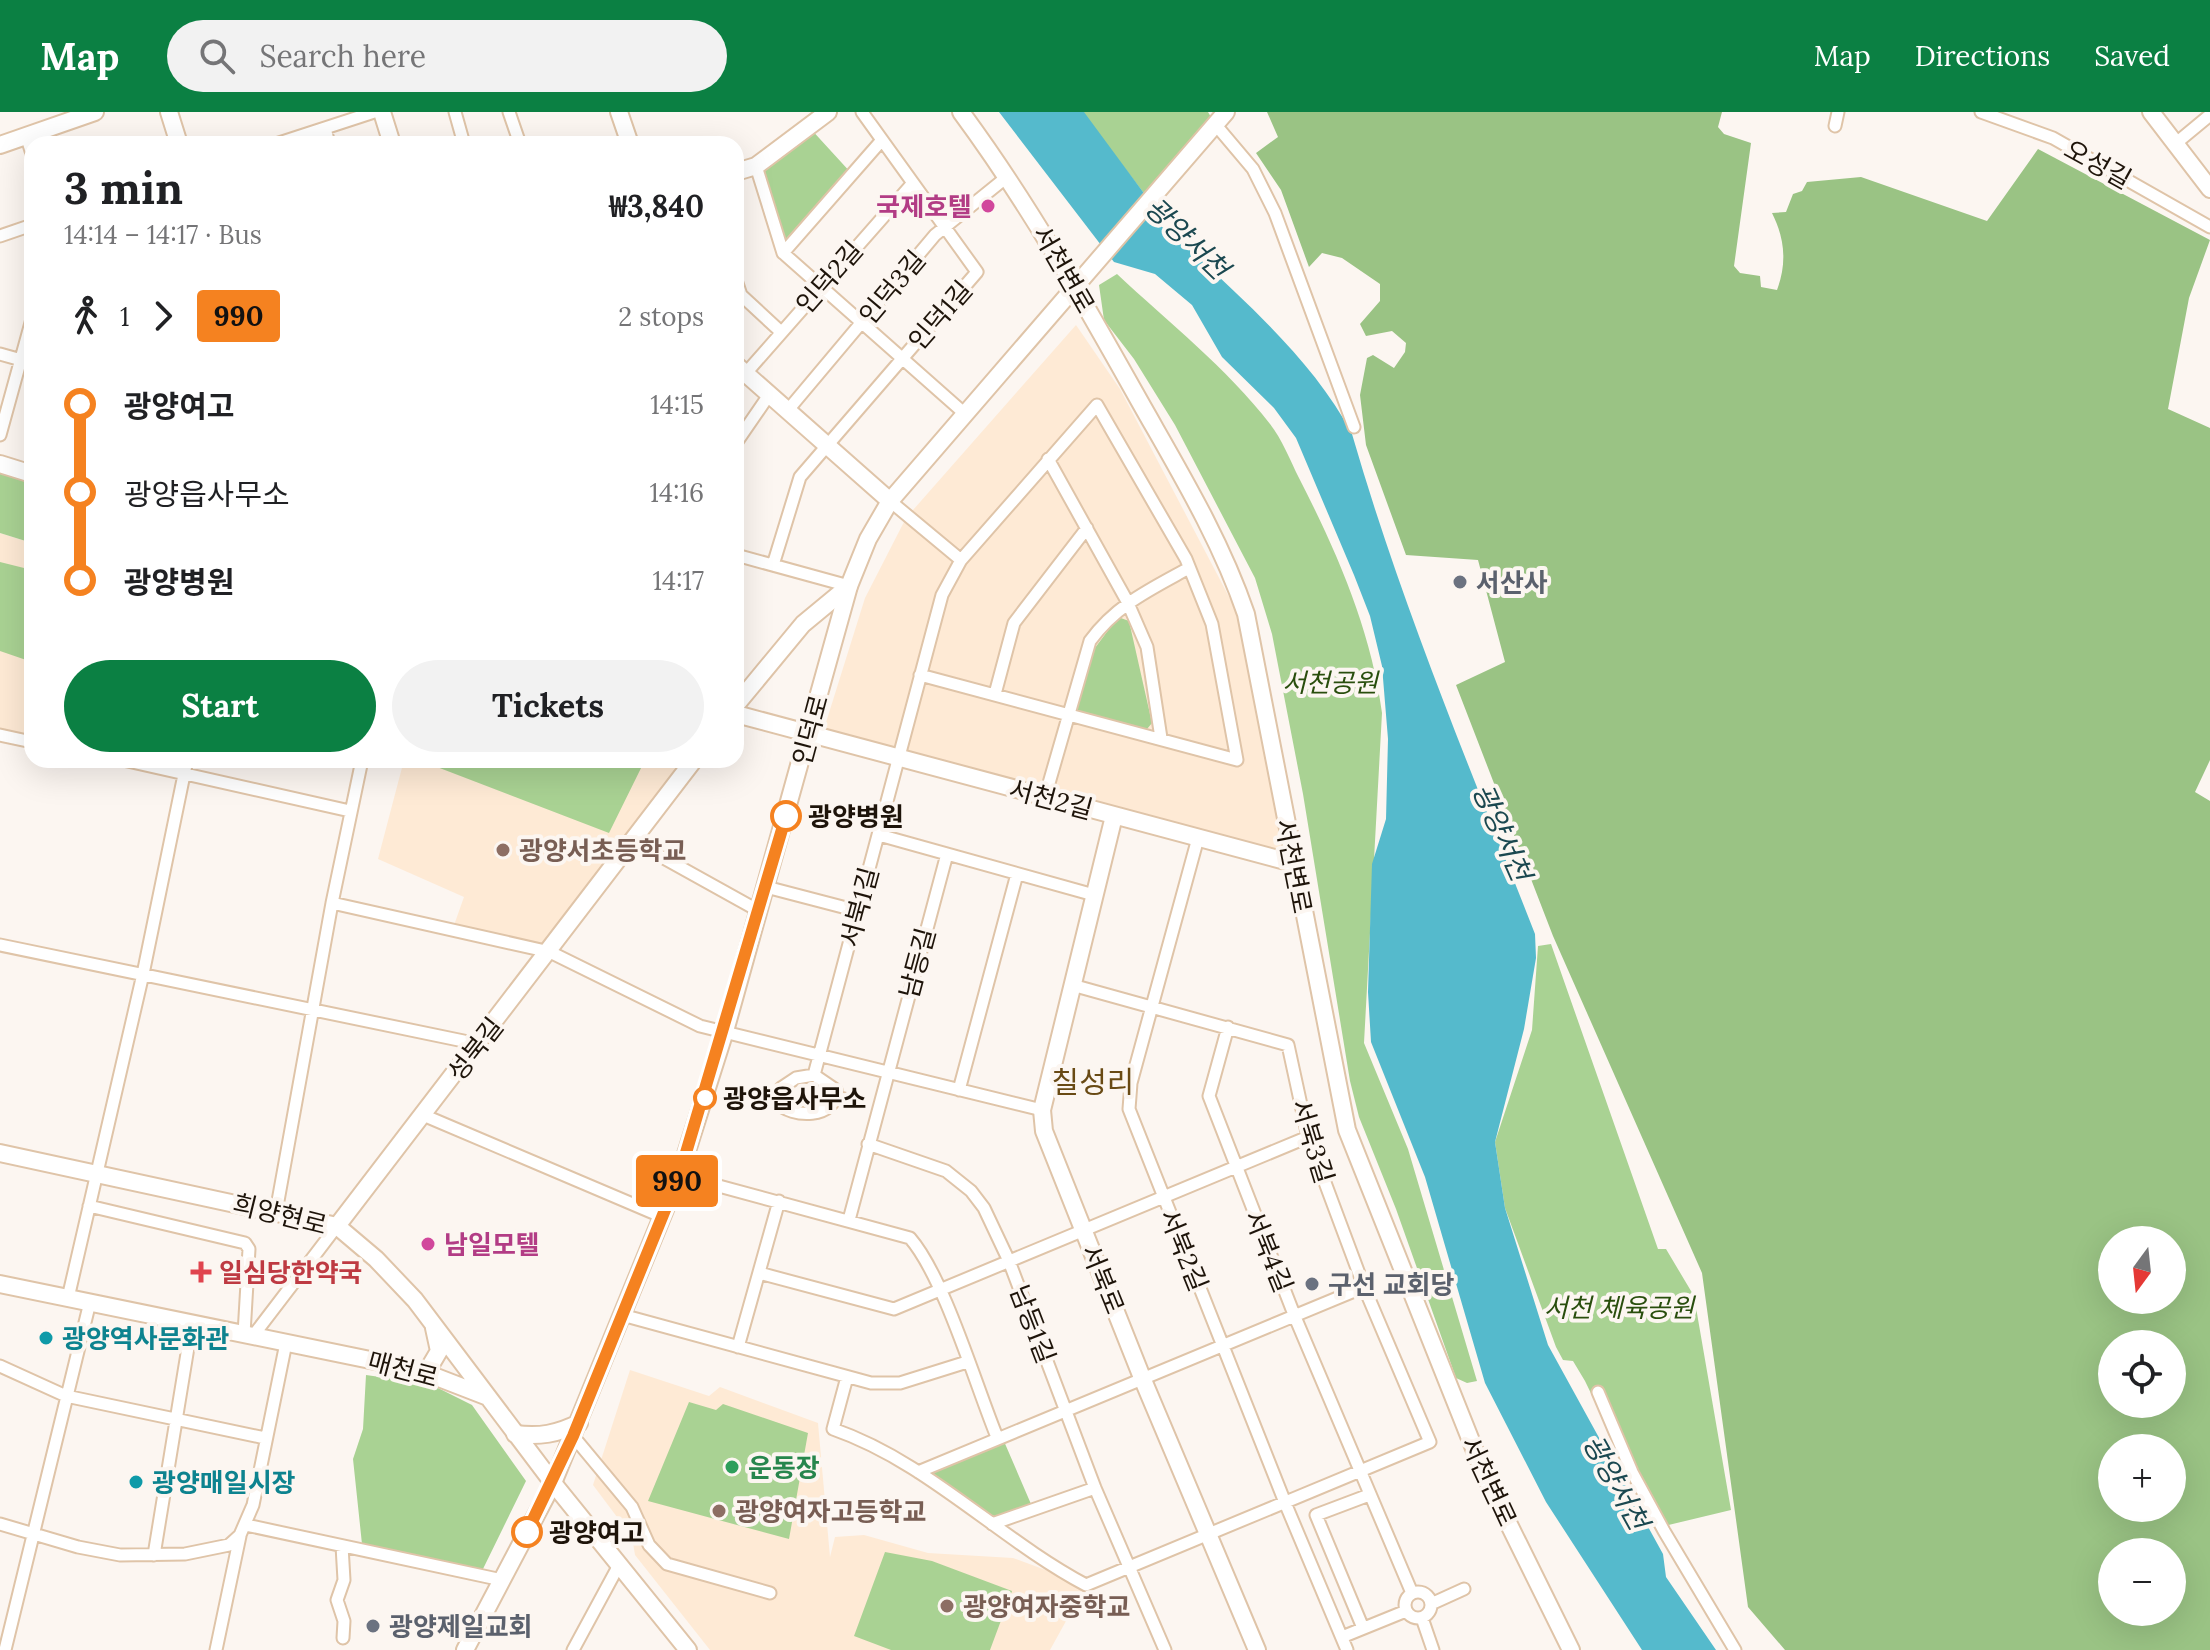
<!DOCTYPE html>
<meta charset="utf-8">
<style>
:root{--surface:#fff;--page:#f2f2f2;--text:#202124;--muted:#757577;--accent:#0b8043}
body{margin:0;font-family:Lora,"Noto Sans KR",serif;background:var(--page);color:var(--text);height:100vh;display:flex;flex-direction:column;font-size:30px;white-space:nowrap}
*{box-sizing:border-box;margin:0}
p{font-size:26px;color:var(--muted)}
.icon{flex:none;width:44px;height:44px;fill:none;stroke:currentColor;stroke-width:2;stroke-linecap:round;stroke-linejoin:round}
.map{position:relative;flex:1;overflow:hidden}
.panel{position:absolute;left:24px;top:24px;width:720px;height:632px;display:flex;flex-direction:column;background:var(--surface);border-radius:24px;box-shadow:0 8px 32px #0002}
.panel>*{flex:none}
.badge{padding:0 16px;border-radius:6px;font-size:28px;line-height:52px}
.needle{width:52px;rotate:195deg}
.buttons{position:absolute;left:2098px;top:1114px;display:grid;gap:16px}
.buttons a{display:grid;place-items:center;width:88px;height:88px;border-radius:50%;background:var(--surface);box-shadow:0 8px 32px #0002;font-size:40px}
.map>.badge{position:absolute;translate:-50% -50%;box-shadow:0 0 0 4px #fff}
.legs{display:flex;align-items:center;gap:12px;height:88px;padding:0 40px;font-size:26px}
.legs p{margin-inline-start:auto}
.overview{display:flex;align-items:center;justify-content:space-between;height:136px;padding:0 40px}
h1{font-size:44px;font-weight:700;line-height:60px}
.cta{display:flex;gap:16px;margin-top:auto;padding:16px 40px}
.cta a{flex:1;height:92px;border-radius:48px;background:var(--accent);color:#fff;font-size:32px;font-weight:700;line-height:92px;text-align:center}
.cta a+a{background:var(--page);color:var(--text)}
ul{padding:0 40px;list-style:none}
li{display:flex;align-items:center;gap:28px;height:88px;font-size:30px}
li i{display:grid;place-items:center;width:12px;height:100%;margin:0 10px;background:currentColor}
li i::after{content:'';width:20px;height:20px;margin:-10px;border:6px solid;border-radius:50%;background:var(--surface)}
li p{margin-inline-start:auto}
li:first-child i{background:linear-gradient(#0000 50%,currentColor 0)}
li:last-child i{background:linear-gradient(currentColor 50%,#0000 0)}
header{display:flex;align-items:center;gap:48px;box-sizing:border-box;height:112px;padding:0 40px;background:var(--accent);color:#fff}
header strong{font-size:38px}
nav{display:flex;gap:44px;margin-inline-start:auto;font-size:28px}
.search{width:560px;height:72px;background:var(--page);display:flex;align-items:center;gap:20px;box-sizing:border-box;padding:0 28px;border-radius:44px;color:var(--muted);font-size:30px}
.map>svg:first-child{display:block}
.built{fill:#feead5}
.green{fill:#a9d293}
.forest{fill:#9ac384;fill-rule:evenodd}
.water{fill:#55bacc}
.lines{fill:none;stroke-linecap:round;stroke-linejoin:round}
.street-casing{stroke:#dfc4a8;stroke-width:15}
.secondary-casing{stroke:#dfc4a8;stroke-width:20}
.primary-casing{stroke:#dfc4a8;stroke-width:20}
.street{stroke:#fff;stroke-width:11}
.secondary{stroke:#fff;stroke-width:16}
.primary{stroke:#fff;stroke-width:16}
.line-1-casing{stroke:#fff;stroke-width:18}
.line-1{stroke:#f58220;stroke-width:12}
.hotel-dot{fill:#d1479c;stroke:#fcf6f1;stroke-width:3}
.worship-dot{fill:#6b7280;stroke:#fcf6f1;stroke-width:3}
.stop-1-dot{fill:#fff;stroke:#f58220;stroke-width:4}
.education-dot{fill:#8d6e63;stroke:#fcf6f1;stroke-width:3}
.health-dot{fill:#e0444e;stroke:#fcf6f1;stroke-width:3}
.culture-dot{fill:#0f9aa8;stroke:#fcf6f1;stroke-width:3}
.leisure-dot{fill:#2e9e5b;stroke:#fcf6f1;stroke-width:3}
.labels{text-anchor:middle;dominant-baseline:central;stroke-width:8;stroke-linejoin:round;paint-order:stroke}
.street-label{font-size:26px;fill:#1e140a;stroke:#fcf6f1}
.hotel-label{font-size:26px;font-weight:bold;fill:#b23c85;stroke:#fcf6f1;text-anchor:end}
.worship-label{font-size:26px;font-weight:bold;fill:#5b616d;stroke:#fcf6f1;text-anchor:start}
.park-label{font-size:26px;font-style:italic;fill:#294e0d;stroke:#fcf6f1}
.stop-label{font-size:26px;font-weight:bold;fill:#1e140a;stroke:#fcf6f1;text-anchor:start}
.education-label{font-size:26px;font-weight:bold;fill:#785e54;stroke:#fcf6f1;text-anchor:start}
.health-label{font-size:26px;font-weight:bold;fill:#be3a42;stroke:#fcf6f1;text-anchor:start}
.culture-label{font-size:26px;font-weight:bold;fill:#0d838f;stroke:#fcf6f1;text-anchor:start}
.leisure-label{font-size:26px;font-weight:bold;fill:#27864d;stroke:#fcf6f1;text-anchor:start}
.water-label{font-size:28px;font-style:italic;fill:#1b4850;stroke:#fcf6f1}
.quarter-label{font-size:30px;fill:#694a14;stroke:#fcf6f1}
</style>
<header>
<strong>Map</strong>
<div class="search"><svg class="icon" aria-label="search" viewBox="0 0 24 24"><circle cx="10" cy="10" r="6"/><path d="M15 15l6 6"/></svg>Search here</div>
<nav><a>Map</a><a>Directions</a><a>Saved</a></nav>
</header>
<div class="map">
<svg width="2210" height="1538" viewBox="0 0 2210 1538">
<rect width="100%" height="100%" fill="#fcf6f1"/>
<path class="built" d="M1076 213 1120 277 1238 502 1289 743 823 620 865 486 906 406Z
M0 421 32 431V625L0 618Z
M404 648H694L550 840 453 816 464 785 378 747Z
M630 1258 709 1284 720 1275 818 1311 830 1445 835 1425 864 1423 928 1441 1013 1446 1086 1473 1050 1538H710L635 1443 632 1425 593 1373Z"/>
<path class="green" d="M1082 0H1208L1215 12 1146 84Z
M809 15 852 62 783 141 756 54Z
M1117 162C1168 210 1227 256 1270 312 1282 327 1290 348 1299 366 1337 440 1371 518 1382 601L1364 931 1408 1037 1477 1269 1467 1271 1456 1266 1396 1097 1359 1005 1350 969 1303 682 1272 522 1255 466 1175 313 1134 247 1104 208 1099 173Z
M0 352 32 362V431L0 421Z
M0 450 32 458V550L0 539Z
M1118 505 1129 509 1152 611 1147 617 1074 598 1092 540Z
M440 648H645L609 721 437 655Z
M1551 832 1658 1137H1666L1694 1184 1731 1398 1656 1416 1585 1269 1573 1249 1563 1248 1556 1235 1505 1096 1495 1030 1532 918 1538 834Z
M366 1263 430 1272 472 1293 526 1369 482 1459 362 1432 353 1347 363 1317Z
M689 1290 716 1298 723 1292 808 1321 789 1427 648 1389Z
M1003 1327 1034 1399 995 1412 934 1371V1355Z
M885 1440 932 1449 1012 1479 990 1538H891L854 1524Z"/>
<path class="forest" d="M1267 0H1722L1718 15 1724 22 1751 31 1734 154 1740 161 1760 164 1761 175 1777 178C1787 151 1785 127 1772 101L1786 100 1793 82 1802 79 1807 70 1861 65 1987 109 2038 37 2210 128 2189 186 2168 297 2210 316V648L2195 680 2210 689V1538H1785L1748 1495 1702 1161 1553 824 1456 573 1505 550 1478 448 1406 443 1366 333 1360 283 1367 246 1373 243 1394 256 1405 240 1406 231 1392 219 1366 224 1360 212 1380 189V172L1342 146 1322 141 1309 155 1281 78 1256 41 1278 25ZM2112 1128H2172V1188H2112ZM2112 1232H2172V1292H2112ZM2112 1336H2172V1396H2112ZM2112 1440H2172V1500H2112Z"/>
<path class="water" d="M999 0H1084L1146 84 1162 115 1172 120C1235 182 1310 242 1352 322 1401 492 1470 656 1535 822L1536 846 1524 917 1495 1030 1505 1096 1548 1233 1663 1442 1666 1465 1716 1538H1642L1546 1390 1485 1271 1425 1065 1371 930 1368 880 1372 752 1386 707 1388 627 1382 554 1370 504 1354 463 1296 326 1274 296 1222 245 1192 193 1155 162 1114 150Z"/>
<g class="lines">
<defs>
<path id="street" d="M455 0 464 32
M509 0 520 32
M1981 0 2053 26 2210 115
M1215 12 1253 57 1275 101 1354 315
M1835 14 1838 0
M325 16 329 32
M26 23 32 42
M276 32 374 0
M2175 32 2210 3
M756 54 783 141 964 301
M0 124 32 113
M783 141 882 28
M736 168 741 183 781 220
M0 242 32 251
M746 261 913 71
M788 298 935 123 1008 64
M0 323 32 207
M736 331 769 283
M1048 347 1127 489 1147 535 1161 626
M890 389 961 448
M736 443 849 474
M773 453 800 365 977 160 862 0
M995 582 1014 511 1087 416
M0 623 32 630
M123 648 350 699
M1045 685 1090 529C1116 493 1151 477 1189 456
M879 723 1094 783
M1198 726 1131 971 1129 997 1286 1393 1347 1538
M633 729 759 799
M766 775 858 799
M332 791 550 840 700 914 1042 998
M0 833 478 932
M1228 915 1209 984 1295 1205 1412 1481
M814 963 942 483 961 448 1097 293 1186 447 1212 512 1237 648 920 563
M814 963 836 978C837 1007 791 1007 777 990L781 976 796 966Z
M959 978 1017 762
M836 985 856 990
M423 1003 663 1105
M868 1032 946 1059 971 1079 984 1096 1009 1149 1095 1376 1165 1538
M680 1061 704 1070 910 1126C944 1165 976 1274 997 1325
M89 1094 245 1131 249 1137 244 1222
M276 1100 332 791 362 648
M849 1108 947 742
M759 1161 894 1197 1308 1025
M68 1186 143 862 187 648
M622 1203 871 1271H900L967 1250
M253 1224 337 1114
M738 1235 779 1089
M0 1254 66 1284 265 1326
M847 1265 833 1317C928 1350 999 1427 1086 1473L1430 1330 1364 1175 1308 1025 1288 933 1072 873
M1598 1280 1632 1360 1664 1419 1735 1538
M573 1324 632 1395 649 1433 667 1452 770 1481
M918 1360 1364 1175
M0 1412 78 1435 120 1443 185 1442 229 1433 240 1423 253 1393 286 1231
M992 1412 1095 1376
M246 1413 502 1468
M342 1434 344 1468 337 1488 344 1509 343 1526
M154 1443 192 1211
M1405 1493a13 13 0 1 1 26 0a13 13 0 1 1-26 0Z
M1431 1492 1464 1477
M1422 1506 1433 1538
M1363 1516 1316 1403 1369 1383
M1342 1525 1406 1499
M5 1538 90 1190
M216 1538 240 1424
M573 1538 619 1453"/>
<path id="secondary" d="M169 0 179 32
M382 0 392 32
M619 0 630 32
M961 0C1029 92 1084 190 1140 290 1179 359 1220 426 1246 502L1347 1018 1485 1364 1571 1538
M2151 0 2210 77
M0 33 95 0
M736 60 756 54 828 0
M736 253 890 389
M0 352 32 362
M736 593 803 512 849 474
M736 602 1293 751
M1114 704 1042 998 1044 1019 1143 1268 1257 1538
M0 1041 337 1114 376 1147 415 1188 553 1371 688 1538
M337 1114 694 648
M0 1172 380 1250 426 1261 488 1285
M426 1261 439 1239 434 1216"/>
<path id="primary" d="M515 1322C540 1325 557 1322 579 1311
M465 1538 553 1371 680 1061 725 919 849 474 868 427 890 389 1226 0"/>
</defs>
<use href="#street" class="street-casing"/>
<use href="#secondary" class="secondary-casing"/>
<use href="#primary" class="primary-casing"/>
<use href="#street" class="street"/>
<use href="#secondary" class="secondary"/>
<use href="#primary" class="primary"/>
</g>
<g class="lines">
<defs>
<path id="line-1" d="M527 1420 573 1324 680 1061 786 704"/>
</defs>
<use href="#line-1" class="line-1-casing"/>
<use href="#line-1" class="line-1"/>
</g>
<g class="hotel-dot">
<circle cx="988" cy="94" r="8"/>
<circle cx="428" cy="1132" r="8"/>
</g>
<g class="worship-dot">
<circle cx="1460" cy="470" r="8"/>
<circle cx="1312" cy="1172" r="8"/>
<circle cx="373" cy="1514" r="8"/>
</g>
<g class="stop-1-dot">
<circle cx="786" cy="704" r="14"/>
<circle cx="705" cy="986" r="10"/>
<circle cx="527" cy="1420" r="14"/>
</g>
<g class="education-dot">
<circle cx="503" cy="738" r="8"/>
<circle cx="719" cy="1399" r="8"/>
<circle cx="947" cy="1494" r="8"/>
</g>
<path class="health-dot" d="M197 1148h8v8h8v8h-8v8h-8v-8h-8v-8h8z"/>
<g class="culture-dot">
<circle cx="46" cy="1226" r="8"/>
<circle cx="136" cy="1370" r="8"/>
</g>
<circle class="leisure-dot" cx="732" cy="1355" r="8"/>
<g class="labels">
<g class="street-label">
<text transform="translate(2098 52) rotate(29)">오성길</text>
<text transform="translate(1064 157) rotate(60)">서천변로</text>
<text transform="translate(829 165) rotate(-49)">인덕2길</text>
<text transform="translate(892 175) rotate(-50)">인덕3길</text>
<text transform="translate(940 203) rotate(-49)">인덕1길</text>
<text transform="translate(810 618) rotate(-75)">인덕로</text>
<text transform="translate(1051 687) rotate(15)">서천2길</text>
<text transform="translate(1294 754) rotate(79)">서천변로</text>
<text transform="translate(859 795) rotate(-75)">서북1길</text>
<text transform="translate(917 851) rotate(-75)">남등길</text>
<text transform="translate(475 937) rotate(-52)">성북길</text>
<text transform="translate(1313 1029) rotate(73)">서북3길</text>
<text transform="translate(280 1102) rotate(14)">희양현로</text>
<text transform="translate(1184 1138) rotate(68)">서북2길</text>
<text transform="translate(1269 1139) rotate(68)">서북4길</text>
<text transform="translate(1103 1167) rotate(68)">서북로</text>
<text transform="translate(1033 1212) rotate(69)">남등1길</text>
<text transform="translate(403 1257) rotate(15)">매천로</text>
<text transform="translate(1489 1369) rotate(65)">서천변로</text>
</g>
<g class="hotel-label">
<text x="972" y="94">국제호텔</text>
<text x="444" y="1132" text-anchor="start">남일모텔</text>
</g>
<g class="worship-label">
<text x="1476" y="470">서산사</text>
<text x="1328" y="1172">구선 교회당</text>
<text x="389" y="1514">광양제일교회</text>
</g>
<g class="park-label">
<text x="1330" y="570">서천공원</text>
<text x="1619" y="1195">서천 체육공원</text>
</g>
<g class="stop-label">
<text x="808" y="704">광양병원</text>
<text x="723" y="986">광양읍사무소</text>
<text x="549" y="1420">광양여고</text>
</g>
<g class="education-label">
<text x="519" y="738">광양서초등학교</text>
<text x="735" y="1399">광양여자고등학교</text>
<text x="963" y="1494">광양여자중학교</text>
</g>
<g class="health-label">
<text x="219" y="1160">일심당한약국</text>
</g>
<g class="culture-label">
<text x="62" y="1226">광양역사문화관</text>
<text x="152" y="1370">광양매일시장</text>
</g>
<g class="leisure-label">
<text x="748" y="1355">운동장</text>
</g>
<g class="water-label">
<text transform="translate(1187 126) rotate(44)">광양서천</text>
<text transform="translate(1502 720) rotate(66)">광양서천</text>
<text transform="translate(1616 1370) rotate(61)">광양서천</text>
</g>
<g class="quarter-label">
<text x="1093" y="970">칠성리</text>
</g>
</g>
</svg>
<div class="buttons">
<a><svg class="needle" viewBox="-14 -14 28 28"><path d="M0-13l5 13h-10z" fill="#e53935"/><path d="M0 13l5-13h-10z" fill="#757577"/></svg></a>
<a><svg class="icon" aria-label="locate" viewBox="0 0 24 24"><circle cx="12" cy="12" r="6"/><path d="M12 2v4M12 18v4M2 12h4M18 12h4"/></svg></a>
<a>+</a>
<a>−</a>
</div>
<b class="badge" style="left:677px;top:1069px;background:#f58220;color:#111">990</b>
<section class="panel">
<div class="overview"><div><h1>3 min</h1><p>14:14 – 14:17 · Bus</p></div><b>₩3,840</b></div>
<div class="legs"><svg class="icon" aria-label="walk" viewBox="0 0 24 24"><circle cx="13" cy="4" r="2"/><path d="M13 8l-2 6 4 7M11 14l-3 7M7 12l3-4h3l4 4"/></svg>1<svg class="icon" aria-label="forward" viewBox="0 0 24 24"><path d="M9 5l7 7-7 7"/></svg><b class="badge" style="background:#f58220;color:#111">990</b><p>2 stops</p></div>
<ul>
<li><i style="color:#f58220"></i><b>광양여고</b><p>14:15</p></li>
<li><i style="color:#f58220"></i><span>광양읍사무소</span><p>14:16</p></li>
<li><i style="color:#f58220"></i><b>광양병원</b><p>14:17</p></li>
</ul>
<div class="cta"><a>Start</a><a>Tickets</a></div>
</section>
</div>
